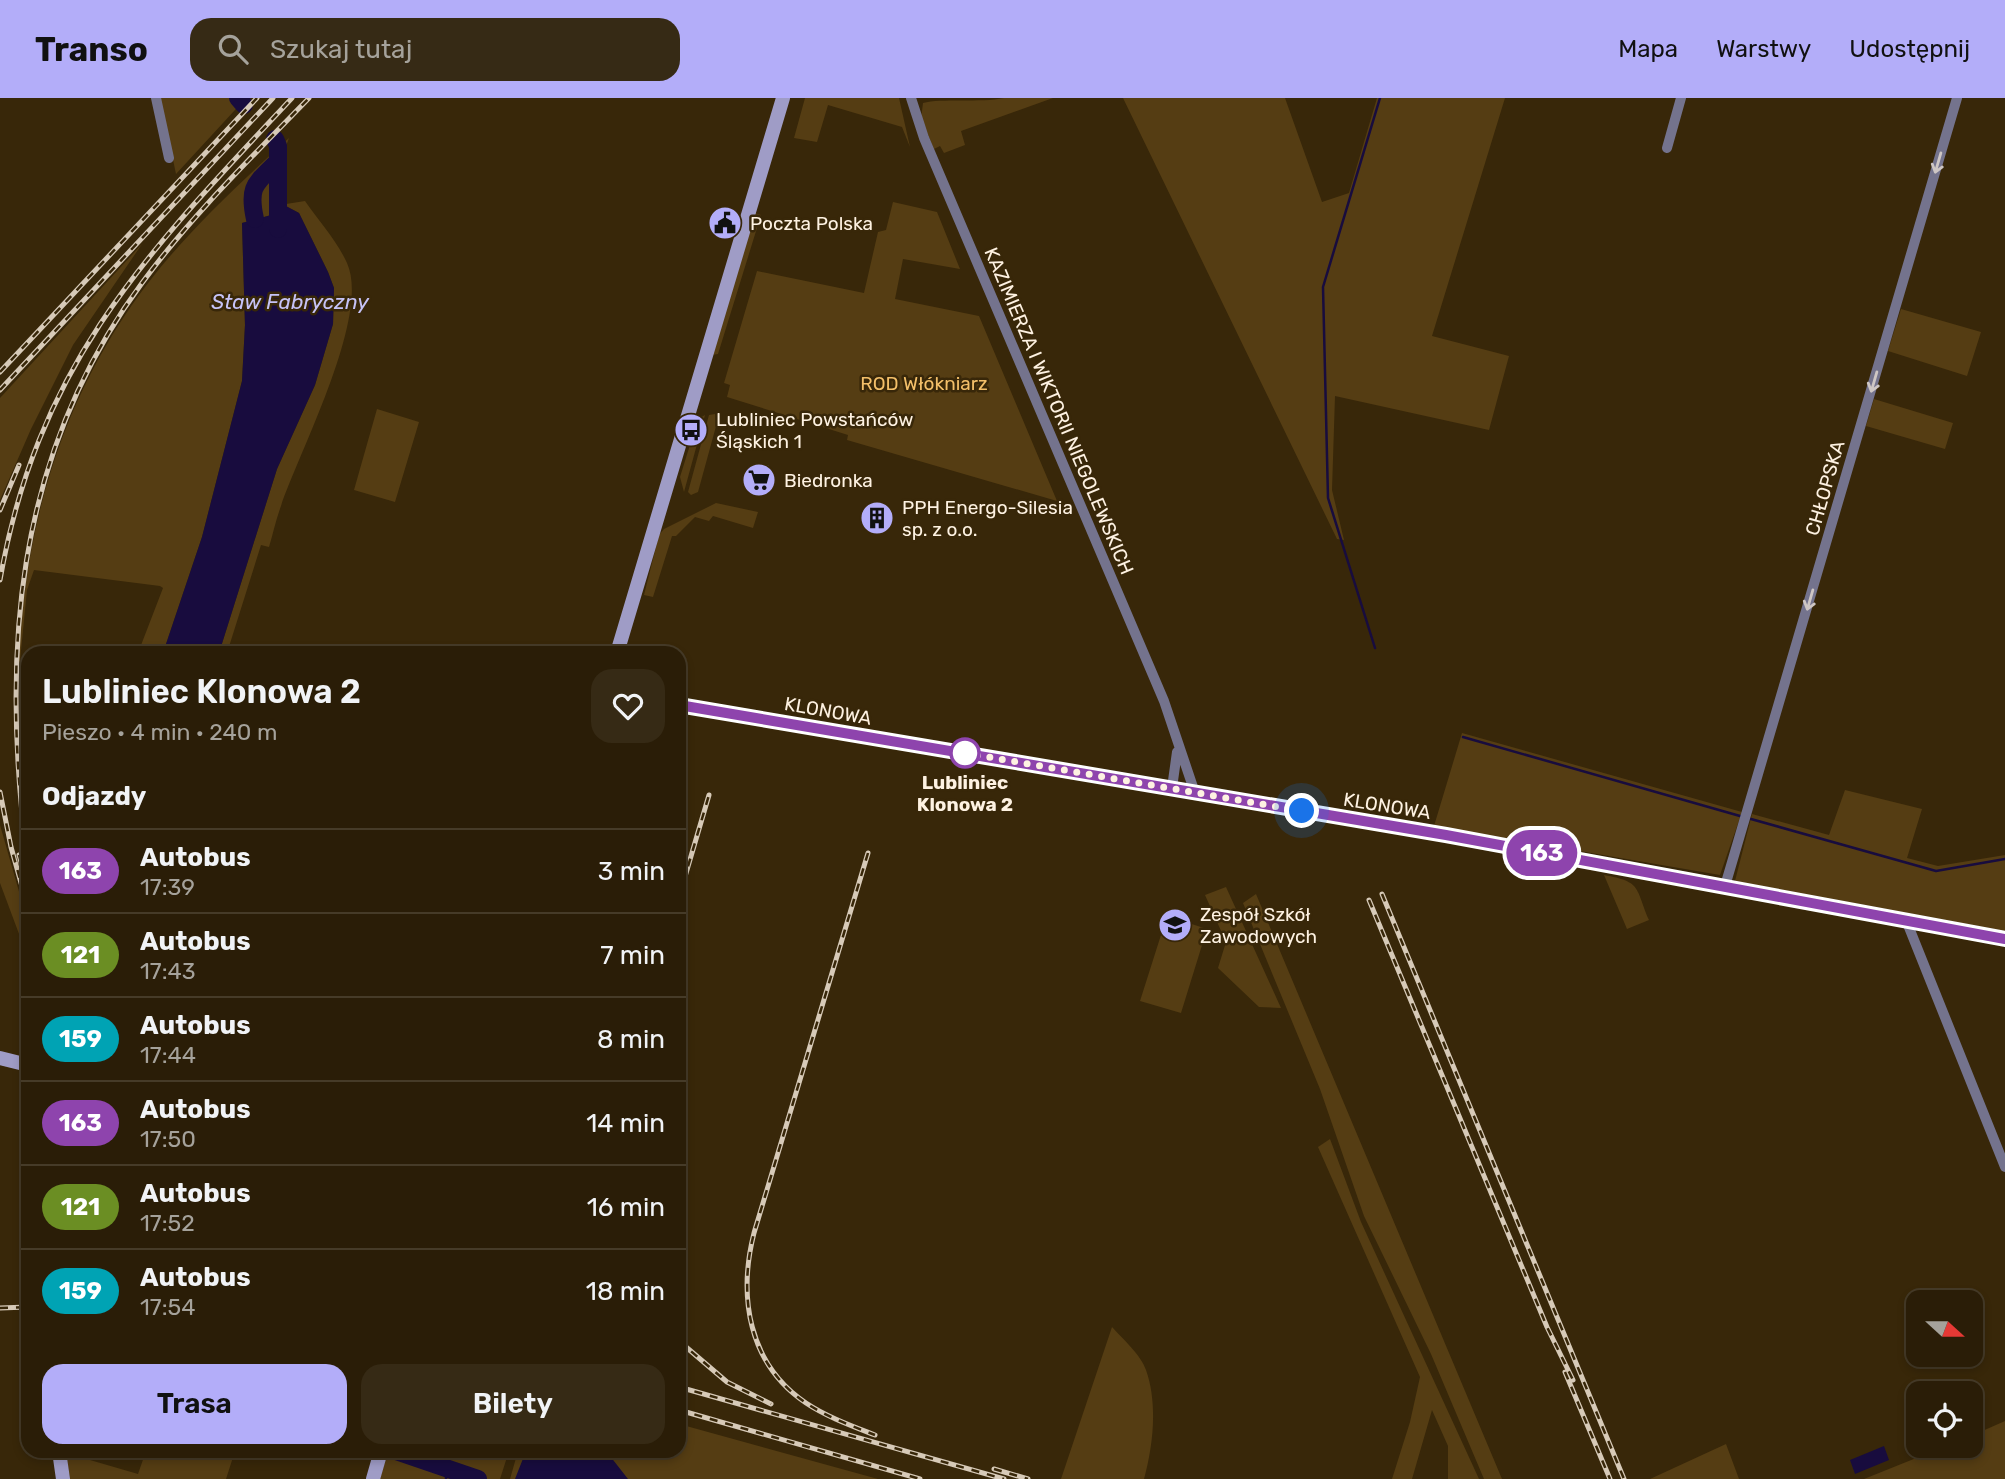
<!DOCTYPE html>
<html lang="pl">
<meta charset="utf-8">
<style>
:root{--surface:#2a1d07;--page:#362a15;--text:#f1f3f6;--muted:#a5a29b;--line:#463b28;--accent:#b3adf9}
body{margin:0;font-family:Rubik,sans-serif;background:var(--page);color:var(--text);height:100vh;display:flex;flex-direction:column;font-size:26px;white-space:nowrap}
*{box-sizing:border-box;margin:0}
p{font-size:23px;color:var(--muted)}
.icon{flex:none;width:38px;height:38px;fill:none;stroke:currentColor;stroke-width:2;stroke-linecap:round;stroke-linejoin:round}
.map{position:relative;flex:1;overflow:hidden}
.panel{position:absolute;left:21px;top:548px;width:665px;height:812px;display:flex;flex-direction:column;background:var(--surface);border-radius:21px;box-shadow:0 4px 10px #0003,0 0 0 2px var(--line)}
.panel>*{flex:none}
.badge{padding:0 14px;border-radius:23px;font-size:24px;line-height:46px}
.needle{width:46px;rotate:111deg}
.buttons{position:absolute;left:1906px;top:1192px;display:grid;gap:14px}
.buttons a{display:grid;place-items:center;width:77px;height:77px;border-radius:14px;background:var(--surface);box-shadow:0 4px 10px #0003,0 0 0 2px var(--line);font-size:35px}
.you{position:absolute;width:35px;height:35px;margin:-18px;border:5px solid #fff;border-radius:50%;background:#1a73e8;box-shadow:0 0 0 10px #1a73e833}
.map>.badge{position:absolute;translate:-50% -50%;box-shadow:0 0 0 4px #fff}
h2{padding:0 21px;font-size:26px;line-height:63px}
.round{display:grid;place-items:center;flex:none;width:74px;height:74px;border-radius:21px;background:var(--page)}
.overview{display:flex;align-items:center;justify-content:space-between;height:119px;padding:0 21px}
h1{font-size:33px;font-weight:600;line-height:52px}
.primary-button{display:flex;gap:14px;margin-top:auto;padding:14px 21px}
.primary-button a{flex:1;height:80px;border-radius:21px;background:var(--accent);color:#111;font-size:28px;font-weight:600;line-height:80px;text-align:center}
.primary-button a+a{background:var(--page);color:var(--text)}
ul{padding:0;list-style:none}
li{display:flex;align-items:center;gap:21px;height:84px;padding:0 21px;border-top:2px solid var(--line)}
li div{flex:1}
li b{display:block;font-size:26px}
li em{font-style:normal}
li .badge{min-width:77px;font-weight:700;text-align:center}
header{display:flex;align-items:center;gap:42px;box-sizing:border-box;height:98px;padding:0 35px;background:var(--accent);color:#111}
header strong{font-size:33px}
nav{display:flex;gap:38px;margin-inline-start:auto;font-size:24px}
.search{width:490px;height:63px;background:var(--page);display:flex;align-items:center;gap:18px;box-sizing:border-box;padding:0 24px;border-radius:21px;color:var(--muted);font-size:26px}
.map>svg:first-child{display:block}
.green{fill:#553d13}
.water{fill:#180c3e}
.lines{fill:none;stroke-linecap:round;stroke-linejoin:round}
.stream{stroke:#180c3e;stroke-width:2.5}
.river{stroke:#180c3e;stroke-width:18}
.street{stroke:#74738d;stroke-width:10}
.secondary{stroke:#9f9cc6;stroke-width:14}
.rail-casing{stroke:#d7cab8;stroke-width:5}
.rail{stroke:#382709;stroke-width:2.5;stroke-dasharray:8;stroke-linecap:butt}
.oneway{stroke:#cec6c4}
.line-casing{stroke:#fff;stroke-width:16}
.line{stroke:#8e44ad;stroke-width:10}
.walk{stroke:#fef2e2;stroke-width:7;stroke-dasharray:0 12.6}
.stop-dot{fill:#fff;stroke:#8e44ad;stroke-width:3.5}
.labels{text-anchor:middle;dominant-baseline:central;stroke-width:5;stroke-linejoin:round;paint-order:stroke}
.poi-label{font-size:19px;fill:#fef2e2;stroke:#382709;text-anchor:start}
.park-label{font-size:19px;fill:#f3bf69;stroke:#382709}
.street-label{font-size:19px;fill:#fef2e2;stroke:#382709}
.stop-label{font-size:19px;font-weight:bold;fill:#fef2e2;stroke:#382709}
.water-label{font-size:21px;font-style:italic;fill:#c6c3f7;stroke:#382709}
</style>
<header>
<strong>Transo</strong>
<div class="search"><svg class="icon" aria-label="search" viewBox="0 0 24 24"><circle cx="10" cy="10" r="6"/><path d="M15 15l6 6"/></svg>Szukaj tutaj</div>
<nav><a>Mapa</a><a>Warstwy</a><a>Udostępnij</a></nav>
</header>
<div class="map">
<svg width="2005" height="1381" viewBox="0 0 2005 1381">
<rect width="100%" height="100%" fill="#382709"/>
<path class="green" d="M160 0H246L176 76Z
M805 0H899L910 49 902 29 828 7 817 44 794 40Z
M1004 0H1053L961 33 965 47 944 55 940 48 934 51 921 21 923 5C941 0 981 5 1004 0Z
M1123 0H1285L1322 104 1349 95 1377 0H1505L1432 238 1509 258 1489 332 1335 298 1332 392 1344 442 1337 441Z
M289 40 285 51 286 106 305 103C319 123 337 143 347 165 371 218 299 354 281 408 276 421 273 436 269 449L261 447 227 555H219L277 371 315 287 333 226 334 190 328 174 299 115 282 106 276 108 275 116 242 125 245 227 242 283 202 439 163 555H138L163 490 160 488 34 472 27 492 16 603 17 641 24 664 28 699V754C0 552 23 344 152 180 193 128 241 84 289 40Z
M893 104 937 114 960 171 903 161 895 201 979 218 1057 403 847 342 848 337 727 299 730 287 724 285 757 173 864 195 878 134 886 132Z
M755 115 761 117 718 256 712 257Z
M142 146 73 247 31 331 0 402V300Z
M1901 211 1981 234 1967 278 1888 253Z
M1874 301 1953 325 1945 351 1866 328Z
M377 311 419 324 395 404 354 392Z
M715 316 718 321 698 394 691 397 688 394 709 317Z
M705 317 684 394 680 379 698 321Z
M716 405 758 414 753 430 713 418 709 423 695 419 676 438H672L653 499 644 497 659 437 664 431Z
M1462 635 1742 714 1720 777 1434 728Z
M1845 692 1922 711 1907 760 1938 768 2005 757V833L1735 783 1752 716 1829 737Z
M0 727 28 825V860L0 785Z
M1604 777C1642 784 1635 789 1649 822L1627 831Z
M1226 789 1281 910 1259 909 1218 870 1226 844 1205 797Z
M1256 796 1502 1381H1484L1431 1256 1364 1118 1320 991 1243 805Z
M1167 818 1207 831 1181 915 1140 903Z
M1330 1041 1361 1124 1479 1381H1448V1348L1432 1312 1412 1381H1392L1410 1324 1420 1279 1318 1049Z
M1112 1229C1123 1241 1141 1257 1146 1272 1158 1306 1153 1348 1144 1381H1061Z
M2005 1323V1381H1864L1946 1348H1970L1971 1338Z
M679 1326 878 1381H510L518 1353H679Z
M1726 1346 1739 1381H1650Z
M146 1353H235L226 1381H70L66 1355 138 1376Z
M388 1353H509L500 1381H380Z"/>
<path class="water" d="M282 106 299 115 328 174 334 190 333 226 315 287 277 371 219 555H163L202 439 242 283 245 227 242 125 275 116 276 108Z
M1884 1348 1889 1362 1855 1376 1850 1362Z
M526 1353H600L610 1358 628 1381H515Z"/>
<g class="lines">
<path class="stream" d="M1375 550 1328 400 1323 189 1380 0
M1463 639 1740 718
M1751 721 1936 773 2005 761
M446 1381V1370"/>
<path class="river" d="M238 0 244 7
M275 41 278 48V131
M255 121C248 89 255 86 276 65
M396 1353 478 1381"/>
<path class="street" d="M156 0 169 60
M911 0 924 40 1164 603 1195 695
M1667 50 1681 0
M1172 690 1177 654
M1725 788 1957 0
M1906 822 2005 1069"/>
<path class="secondary" d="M617 555 783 0
M679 607 1446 737 2005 841
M0 960 28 967
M59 1353 63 1381
M373 1381 381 1353"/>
<defs>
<path id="rail" d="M0 274 257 0
M0 292 273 0
M0 412 19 367
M0 482C38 264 148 154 292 0
M0 694 11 749 28 810
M868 755 754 1135C738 1198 748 1266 806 1305 827 1319 852 1328 875 1337
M19 757 28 790
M28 767C0 558 14 358 142 185 191 118 252 59 309 0
M1382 796 1624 1381
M679 799 709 697
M1369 802 1547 1229 1573 1282
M0 1210 28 1209
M679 1243 727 1284 771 1306
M1565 1274 1610 1381
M679 1289 1004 1381
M679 1312 920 1381
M994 1371 1028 1381"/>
</defs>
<use href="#rail" class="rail-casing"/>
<use href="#rail" class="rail"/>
</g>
<defs><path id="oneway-shaft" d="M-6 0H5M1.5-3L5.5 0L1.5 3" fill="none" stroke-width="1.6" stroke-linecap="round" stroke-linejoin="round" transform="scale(1.75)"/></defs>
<g class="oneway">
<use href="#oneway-shaft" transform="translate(1938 65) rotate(106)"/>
<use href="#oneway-shaft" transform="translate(1874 284) rotate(106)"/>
<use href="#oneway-shaft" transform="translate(1810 502) rotate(106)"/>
</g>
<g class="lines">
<defs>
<path id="line" d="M679 607 1446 737 2005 841"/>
</defs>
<use href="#line" class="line-casing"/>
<use href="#line" class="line"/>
<path class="walk" d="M965 655 1302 713"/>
</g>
<defs>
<symbol id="civic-disc" viewBox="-11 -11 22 22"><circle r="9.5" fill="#b3adf9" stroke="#382709"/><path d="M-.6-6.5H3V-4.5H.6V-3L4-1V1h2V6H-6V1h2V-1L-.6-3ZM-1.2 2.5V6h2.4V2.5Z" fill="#111"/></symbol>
<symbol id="bus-disc" viewBox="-11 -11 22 22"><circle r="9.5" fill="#b3adf9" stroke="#382709"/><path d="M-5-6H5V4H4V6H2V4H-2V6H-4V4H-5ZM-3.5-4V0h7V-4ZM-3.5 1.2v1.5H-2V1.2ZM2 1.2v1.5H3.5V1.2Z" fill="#111"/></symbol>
<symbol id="supermarket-disc" viewBox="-11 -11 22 22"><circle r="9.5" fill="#b3adf9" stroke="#382709"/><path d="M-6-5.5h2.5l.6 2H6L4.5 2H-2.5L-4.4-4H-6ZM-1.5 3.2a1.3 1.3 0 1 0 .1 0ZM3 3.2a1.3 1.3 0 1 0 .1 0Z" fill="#111"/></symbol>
<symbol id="building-disc" viewBox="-11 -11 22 22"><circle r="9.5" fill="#b3adf9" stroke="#382709"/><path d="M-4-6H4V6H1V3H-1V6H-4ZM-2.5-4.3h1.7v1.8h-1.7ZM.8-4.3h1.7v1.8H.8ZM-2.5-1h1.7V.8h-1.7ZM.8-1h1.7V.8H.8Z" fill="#111"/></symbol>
<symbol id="school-disc" viewBox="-11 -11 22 22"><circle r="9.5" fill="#b3adf9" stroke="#382709"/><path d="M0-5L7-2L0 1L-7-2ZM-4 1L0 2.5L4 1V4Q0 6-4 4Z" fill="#111"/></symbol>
</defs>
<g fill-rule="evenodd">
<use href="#civic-disc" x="706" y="106" width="38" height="38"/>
<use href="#bus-disc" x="672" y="313" width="38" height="38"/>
<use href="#supermarket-disc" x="740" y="363" width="38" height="38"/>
<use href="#building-disc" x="858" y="401" width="38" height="38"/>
<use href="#school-disc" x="1156" y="808" width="38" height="38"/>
</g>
<circle class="stop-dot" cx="965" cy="655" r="14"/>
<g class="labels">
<g class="poi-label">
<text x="750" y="125">Poczta Polska</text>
<text x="716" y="321">Lubliniec Powstańców<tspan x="716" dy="22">Śląskich 1</tspan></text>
<text x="784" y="382">Biedronka</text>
<text x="902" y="409">PPH Energo-Silesia<tspan x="902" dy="22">sp. z o.o.</tspan></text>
<text x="1200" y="816">Zespół Szkół<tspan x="1200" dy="22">Zawodowych</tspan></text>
</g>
<g class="park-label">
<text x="924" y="285">ROD Włókniarz</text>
</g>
<g class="street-label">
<text transform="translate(1059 313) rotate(67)">KAZIMIERZA I WIKTORII NIEGOLEWSKICH</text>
<text transform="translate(1825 390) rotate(-74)">CHŁOPSKA</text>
<text transform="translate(828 613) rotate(10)">KLONOWA</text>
<text transform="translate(1387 708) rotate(9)">KLONOWA</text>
</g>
<g class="stop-label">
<text x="965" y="684">Lubliniec<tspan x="965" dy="22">Klonowa 2</tspan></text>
</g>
<g class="water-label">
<text x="290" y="203">Staw Fabryczny</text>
</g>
</g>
</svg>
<div class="buttons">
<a><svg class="needle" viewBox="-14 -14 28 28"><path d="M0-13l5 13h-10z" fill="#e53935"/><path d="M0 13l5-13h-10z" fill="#a5a29b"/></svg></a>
<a><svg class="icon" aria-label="locate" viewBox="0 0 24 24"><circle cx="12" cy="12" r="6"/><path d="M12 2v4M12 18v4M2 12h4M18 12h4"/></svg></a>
</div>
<div class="you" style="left:1302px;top:713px"></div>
<b class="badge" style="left:1542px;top:755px;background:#8e44ad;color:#fff">163</b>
<section class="panel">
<div class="overview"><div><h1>Lubliniec Klonowa 2</h1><p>Pieszo · 4 min · 240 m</p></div><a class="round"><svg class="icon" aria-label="heart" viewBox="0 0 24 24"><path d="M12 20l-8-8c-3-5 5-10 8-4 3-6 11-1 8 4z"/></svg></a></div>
<h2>Odjazdy</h2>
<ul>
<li><span class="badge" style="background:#8e44ad;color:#fff">163</span><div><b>Autobus</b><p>17:39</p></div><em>3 min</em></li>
<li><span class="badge" style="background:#6b8e23;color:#fff">121</span><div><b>Autobus</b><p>17:43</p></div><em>7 min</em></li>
<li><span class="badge" style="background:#00a3b4;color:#fff">159</span><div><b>Autobus</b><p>17:44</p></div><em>8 min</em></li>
<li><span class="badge" style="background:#8e44ad;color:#fff">163</span><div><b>Autobus</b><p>17:50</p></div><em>14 min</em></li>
<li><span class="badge" style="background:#6b8e23;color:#fff">121</span><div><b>Autobus</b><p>17:52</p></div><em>16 min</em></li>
<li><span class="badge" style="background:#00a3b4;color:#fff">159</span><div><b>Autobus</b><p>17:54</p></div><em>18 min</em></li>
</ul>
<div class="primary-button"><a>Trasa</a><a>Bilety</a></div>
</section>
</div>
